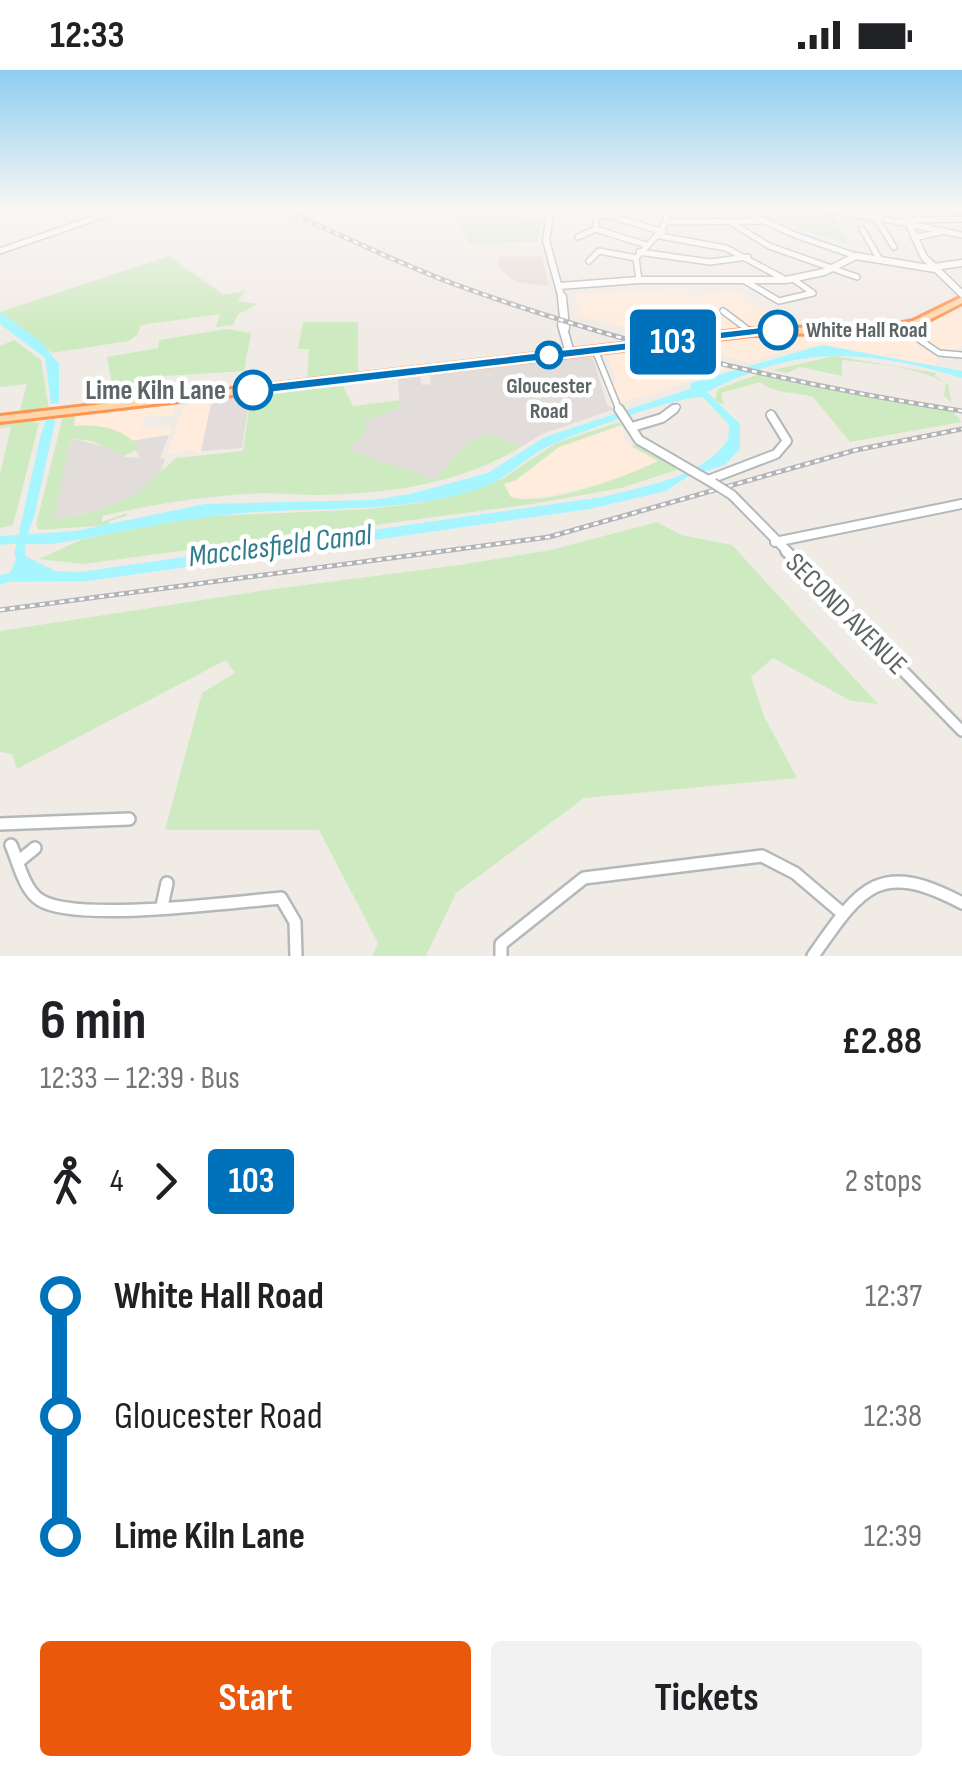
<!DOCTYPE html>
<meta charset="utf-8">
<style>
:root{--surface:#fff;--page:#f2f2f2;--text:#202124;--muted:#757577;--accent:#ea580c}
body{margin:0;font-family:"Sofia Sans Condensed",sans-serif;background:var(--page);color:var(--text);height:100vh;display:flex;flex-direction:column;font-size:38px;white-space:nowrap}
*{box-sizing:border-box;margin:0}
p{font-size:32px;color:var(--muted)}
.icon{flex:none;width:55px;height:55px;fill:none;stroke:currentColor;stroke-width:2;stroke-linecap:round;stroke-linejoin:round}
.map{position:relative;height:886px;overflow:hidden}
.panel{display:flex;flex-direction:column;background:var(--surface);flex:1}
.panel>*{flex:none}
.badge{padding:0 20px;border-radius:8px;font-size:35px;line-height:65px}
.map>.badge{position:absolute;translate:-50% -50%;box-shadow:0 0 0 5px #fff}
.legs{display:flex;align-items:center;gap:15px;height:110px;padding:0 40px;font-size:32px}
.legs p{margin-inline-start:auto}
.head{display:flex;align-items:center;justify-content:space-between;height:170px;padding:0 40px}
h1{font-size:55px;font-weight:700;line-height:75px}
.primary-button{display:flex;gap:20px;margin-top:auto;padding:20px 40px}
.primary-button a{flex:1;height:115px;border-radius:10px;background:var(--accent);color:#fff;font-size:40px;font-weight:700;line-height:115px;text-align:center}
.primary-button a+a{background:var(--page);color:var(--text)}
ul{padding:0 40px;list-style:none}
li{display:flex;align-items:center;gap:35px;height:120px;font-size:38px}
li i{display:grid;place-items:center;width:15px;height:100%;margin:0 12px;background:currentColor}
li i::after{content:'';width:25px;height:25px;margin:-12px;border:8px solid;border-radius:50%;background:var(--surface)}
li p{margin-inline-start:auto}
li:first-child i{background:linear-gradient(#0000 50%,currentColor 0)}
li:last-child i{background:linear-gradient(currentColor 50%,#0000 0)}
.status{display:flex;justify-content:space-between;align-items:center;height:70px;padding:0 50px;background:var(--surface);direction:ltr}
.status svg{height:28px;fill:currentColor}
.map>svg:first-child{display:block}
.commercial{fill:#ffecdc}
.industrial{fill:#e2ddda}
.education{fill:#e3dcd6}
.green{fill:#ceeac0}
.water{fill:#a7f6ff}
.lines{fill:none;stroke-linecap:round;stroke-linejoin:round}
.canal-far1{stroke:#a7f6ff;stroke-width:9}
.canal{stroke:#a7f6ff;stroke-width:10}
.minor-far3-casing{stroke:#b3b9bb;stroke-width:8}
.minor-far2-casing{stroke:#b3b9bb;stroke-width:12}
.minor-far1-casing{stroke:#b3b9bb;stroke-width:14}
.minor-casing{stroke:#b3b9bb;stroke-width:16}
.tertiary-far1-casing{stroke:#b3b9bb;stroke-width:9}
.tertiary-casing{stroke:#b3b9bb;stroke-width:11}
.primary-casing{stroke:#fe9551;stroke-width:6}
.minor-far3{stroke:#fff;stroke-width:5}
.minor-far2{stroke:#fff;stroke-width:8}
.minor-far1{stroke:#fff;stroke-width:9}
.minor{stroke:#fff;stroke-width:11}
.tertiary-far1{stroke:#fff;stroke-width:6}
.tertiary{stroke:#fff;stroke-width:8}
.primary{fill:#ffd6ac;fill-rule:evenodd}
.rail-casing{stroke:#b3b4b5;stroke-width:5}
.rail{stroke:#fff;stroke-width:2.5;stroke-dasharray:5;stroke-linecap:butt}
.minor-bridge-casing{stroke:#b3b9bb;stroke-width:12;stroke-linecap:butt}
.minor-bridge{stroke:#fff;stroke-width:8}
.line-1{fill:#0072bc;stroke:#fff;stroke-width:2.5}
.stop-1-dot{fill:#fff;stroke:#0072bc;stroke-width:5}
.labels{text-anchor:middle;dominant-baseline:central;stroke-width:9;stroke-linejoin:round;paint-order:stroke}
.far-stop-label{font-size:22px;font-weight:bold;fill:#5d6567;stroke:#fff;text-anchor:start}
.stop-label{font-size:28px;font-weight:bold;fill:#5d6567;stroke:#fff;text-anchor:end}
.street-label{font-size:28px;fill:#5d6567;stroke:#fff}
.water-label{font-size:30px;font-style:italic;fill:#2e7b8c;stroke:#fff}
</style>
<div class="status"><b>12:33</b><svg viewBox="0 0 49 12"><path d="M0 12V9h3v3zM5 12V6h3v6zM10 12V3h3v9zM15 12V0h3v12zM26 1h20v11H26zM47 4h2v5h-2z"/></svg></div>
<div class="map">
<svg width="962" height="886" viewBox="0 0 962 886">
<rect width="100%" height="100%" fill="#f1ebe6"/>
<path class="commercial" d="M684 219 690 226 737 220 783 255 668 269 573 244 578 240 576 224Z
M962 235V275L956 282 945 284 912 259Z
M901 261 937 284 936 296 826 275 781 282 749 293 678 274 799 262Z
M649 280 728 299 619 334 612 316 617 312 606 286Z
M212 329 201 384 188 380 167 384 185 332Z
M174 332 175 345 145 347 141 359 171 357 169 365 130 371 73 357 78 341Z
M622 356 625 372 659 390 630 405 566 422 520 430 511 427 504 414 516 410 559 377Z"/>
<path class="industrial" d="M585 287 593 288 607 335 615 339 542 364 521 377 488 364 468 373 435 409 347 380 366 360 363 353 400 337 398 308 419 305 422 315 431 314 430 304Z
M250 325 242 378 201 381 212 329Z
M169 365 160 388 165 389 159 407 137 423 104 439 53 450 71 368 109 378 125 387 140 388 130 371Z"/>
<path class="education" d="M542 186 549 216 516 212 498 197V187Z"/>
<path class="green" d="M451 139H525L523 148 541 151 538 172 469 174Z
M741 139H806L834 144 849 175Z
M169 186 224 225 245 221 238 231 258 234 238 244 233 255 216 257 220 244 141 255 137 265 128 271 52 283 0 242Z
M303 252H358V305L307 311 309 279H298Z
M227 259 251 263 244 301 165 306 160 325 124 329 112 315 107 287 158 278 159 270Z
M14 270 41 290 49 339 19 343 27 314 0 317V276Z
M834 286 937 303 935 306 948 314 952 334 944 325 946 313C917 297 879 294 842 290V306L800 297 787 303 773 300Z
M762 303 953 342 962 352 850 372 813 327C794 321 778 325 760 312L721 323 724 335 715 330 718 319Z
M342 314 353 336 402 330 400 337 363 353 367 360 348 380 435 409 468 373 488 364 521 377C458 415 386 424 315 425 292 425 268 422 246 424 198 427 149 435 102 446V452L127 443V446L109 451V455L39 460 36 455 63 346 75 345 74 356C98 354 124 358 139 378L124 386 91 371 71 368 54 450 104 439 137 423 176 388 243 381 251 325Z
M19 348 39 353 13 455 0 458V404L11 357 0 358V351Z
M616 353 624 354 559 377 516 410 504 414 511 427C547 437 624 407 658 391L631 376 634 375 668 389 679 399 621 418 532 434 83 494 39 489 83 469 192 447 369 439 421 433 502 409 556 373Z
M657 452 681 465 732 475 878 634 851 631 773 588 751 607 764 646 797 708 584 728 456 823 426 886H372L378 873 319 760H165L202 623 235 603 226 590 17 699 12 684 0 682V561L274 519 460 495 551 480Z"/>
<path class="water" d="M0 242 41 272 59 294V333L51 334 45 288 0 254Z
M822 275 962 301V308C865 279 799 274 707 322L740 354V379L725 395 687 407 666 421 590 439 88 511 8 512 0 515V505L10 503 19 483 55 501 80 502 603 427C647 415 699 409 728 370L729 355 703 327C680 325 567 366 545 378 522 391 506 409 481 418 406 443 332 437 255 442 189 447 125 461 60 473 40 476 21 472 0 475V466L75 461 205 434 372 430 410 424 488 403 545 367 690 319 691 313Z
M56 348 34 447 31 455 20 458 41 364 46 350Z"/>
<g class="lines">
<path class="canal-far1" d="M19 483 27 449"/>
<path class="canal" d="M20 481 21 493"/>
<defs>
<path id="minor-far3" d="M738 139 795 165 856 186
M823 139 905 153
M958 140H962
M877 150 894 177
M904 150 962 149
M670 152 762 151
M732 153 769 176 857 207
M913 155 962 165
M862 159 880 190
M660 166 726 178 786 210
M578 167 596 159
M914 168 944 161
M646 175 596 159V146L608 145 663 162
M0 181 121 139
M639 182 710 192 748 187
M589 191 599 181 636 188
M639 210 636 188 662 160 670 139
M745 211 779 231 813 223 793 209
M723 241 751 262
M901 257 939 283 962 285
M595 280 620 342
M671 342 677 337"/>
<path id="minor-far2" d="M619 339 639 370 713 413
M632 357 662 348 674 339
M708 410 776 384 787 371 771 345
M732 425 789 483
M775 472 962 434"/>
<path id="minor-far1" d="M786 481 962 661"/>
<path id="minor" d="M0 754 129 749
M11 775C18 791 24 820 40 830 76 853 233 832 281 828L295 852 296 886
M19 791 35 778
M162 836 167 813
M501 886V874L584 808 762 786 795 803 842 843
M813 886C861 817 879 789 962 833"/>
<path id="tertiary-far1" d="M551 139 546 170 562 229
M902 139 924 187 962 224
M934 197 962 193
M559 216 639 210H786L824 202 856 186 935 199"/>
<path id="tertiary" d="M562 227 565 258
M562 255 570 283"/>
<path id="primary" d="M962 227V233L919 255 893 261 751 265 0 352V346L751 259 893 255 913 251Z"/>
</defs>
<use href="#minor-far3" class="minor-far3-casing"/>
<use href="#minor-far2" class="minor-far2-casing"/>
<use href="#minor-far1" class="minor-far1-casing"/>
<use href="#minor" class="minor-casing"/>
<use href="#tertiary-far1" class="tertiary-far1-casing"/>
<use href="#tertiary" class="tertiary-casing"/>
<use href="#primary" class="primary-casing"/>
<use href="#minor-far3" class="minor-far3"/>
<use href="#minor-far2" class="minor-far2"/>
<use href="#minor-far1" class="minor-far1"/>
<use href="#minor" class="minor"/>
<use href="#tertiary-far1" class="tertiary-far1"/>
<use href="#tertiary" class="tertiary"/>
<use href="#primary" class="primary"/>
<defs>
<path id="rail" d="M280 139C338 163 395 192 454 214 619 274 789 314 962 341
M0 540 549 467 856 380 962 359"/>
</defs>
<use href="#rail" class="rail-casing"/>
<use href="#rail" class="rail"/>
<defs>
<path id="minor-bridge" d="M713 413 732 425"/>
</defs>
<use href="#minor-bridge" class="minor-bridge-casing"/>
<use href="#minor-bridge" class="minor-bridge"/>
</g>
<linearGradient id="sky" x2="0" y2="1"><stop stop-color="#8ecef1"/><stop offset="0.53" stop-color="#f9f6f4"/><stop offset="1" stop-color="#f9f6f4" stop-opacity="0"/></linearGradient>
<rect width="962" height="263" fill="url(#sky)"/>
<path class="line-1" d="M778 255 783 257V262L253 325 245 320 253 315Z"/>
<g class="stop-1-dot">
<circle cx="778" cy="260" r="18"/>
<circle cx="549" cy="285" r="12"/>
<circle cx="253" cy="320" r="18"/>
</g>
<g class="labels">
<g class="far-stop-label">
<text x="806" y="260">White Hall Road</text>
<text x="549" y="316" text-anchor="middle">Gloucester<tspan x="549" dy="25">Road</tspan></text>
</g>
<g class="stop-label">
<text x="226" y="320">Lime Kiln Lane</text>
</g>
<g class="street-label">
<text transform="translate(846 544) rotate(45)">SECOND AVENUE</text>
</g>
<g class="water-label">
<text transform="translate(280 476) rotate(-7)">Macclesfield Canal</text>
</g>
</g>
</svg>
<b class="badge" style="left:673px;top:272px;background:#0072bc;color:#fff">103</b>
</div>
<section class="panel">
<div class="head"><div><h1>6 min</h1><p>12:33 – 12:39 · Bus</p></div><b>£2.88</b></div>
<div class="legs"><svg class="icon" aria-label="walk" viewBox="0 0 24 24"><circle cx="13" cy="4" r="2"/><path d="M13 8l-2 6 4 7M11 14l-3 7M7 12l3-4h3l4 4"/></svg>4<svg class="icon" aria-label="forward" viewBox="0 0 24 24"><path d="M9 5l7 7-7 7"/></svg><b class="badge" style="background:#0072bc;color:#fff">103</b><p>2 stops</p></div>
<ul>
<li><i style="color:#0072bc"></i><b>White Hall Road</b><p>12:37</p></li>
<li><i style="color:#0072bc"></i><span>Gloucester Road</span><p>12:38</p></li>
<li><i style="color:#0072bc"></i><b>Lime Kiln Lane</b><p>12:39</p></li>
</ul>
<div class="primary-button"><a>Start</a><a>Tickets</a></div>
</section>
